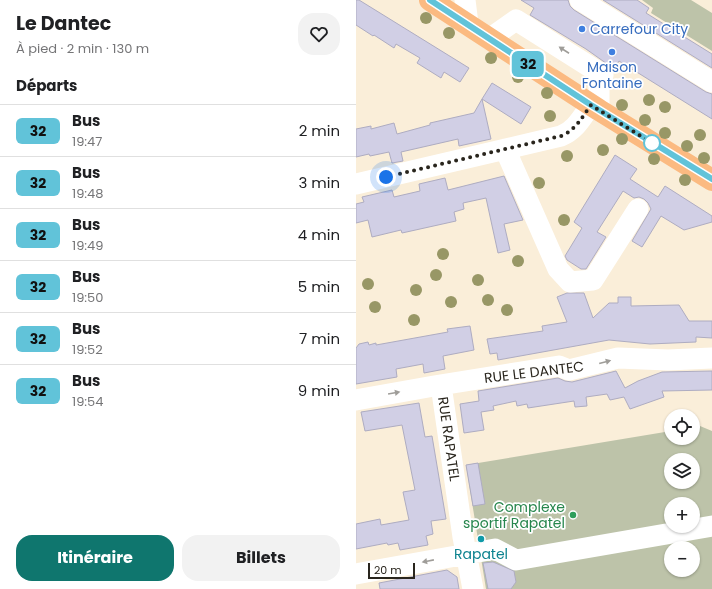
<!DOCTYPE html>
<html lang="fr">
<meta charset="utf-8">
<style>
:root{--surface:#fff;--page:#f2f2f2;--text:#202124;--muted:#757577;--line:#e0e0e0;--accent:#0f766e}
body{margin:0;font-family:Poppins,sans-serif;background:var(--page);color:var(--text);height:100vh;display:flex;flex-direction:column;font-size:15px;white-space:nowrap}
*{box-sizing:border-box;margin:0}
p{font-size:13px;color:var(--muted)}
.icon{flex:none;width:22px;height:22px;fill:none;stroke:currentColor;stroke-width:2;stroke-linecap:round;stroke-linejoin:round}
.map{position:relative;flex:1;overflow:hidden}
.panel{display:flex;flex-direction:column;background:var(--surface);width:356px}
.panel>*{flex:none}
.badge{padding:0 8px;border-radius:6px;font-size:14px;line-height:26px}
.tools{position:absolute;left:308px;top:409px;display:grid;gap:8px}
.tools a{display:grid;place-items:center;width:36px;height:36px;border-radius:50%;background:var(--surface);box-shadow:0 1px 3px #0004;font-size:20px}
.scale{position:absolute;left:12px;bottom:10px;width:47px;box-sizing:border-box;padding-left:4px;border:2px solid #29251d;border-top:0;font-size:11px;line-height:14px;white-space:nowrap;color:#29251d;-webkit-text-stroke:3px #fff;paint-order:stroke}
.you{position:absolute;width:20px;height:20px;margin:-10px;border:3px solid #fff;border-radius:50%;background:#1a73e8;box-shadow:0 0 0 6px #1a73e833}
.map>.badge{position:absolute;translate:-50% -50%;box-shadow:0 0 0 2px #fff}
h2{padding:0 16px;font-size:15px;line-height:36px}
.round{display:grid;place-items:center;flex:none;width:42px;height:42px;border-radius:16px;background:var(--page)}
.summary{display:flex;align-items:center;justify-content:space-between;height:68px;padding:0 16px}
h1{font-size:19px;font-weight:700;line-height:30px}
.cta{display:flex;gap:8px;margin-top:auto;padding:8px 16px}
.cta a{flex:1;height:46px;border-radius:16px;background:var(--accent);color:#fff;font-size:16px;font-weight:700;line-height:46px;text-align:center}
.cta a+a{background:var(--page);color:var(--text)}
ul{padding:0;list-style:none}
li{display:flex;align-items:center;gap:12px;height:52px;padding:0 16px;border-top:1px solid var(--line)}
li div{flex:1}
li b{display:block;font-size:15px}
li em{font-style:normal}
li .badge{min-width:44px;font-weight:700;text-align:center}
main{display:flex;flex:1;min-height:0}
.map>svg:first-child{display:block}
.green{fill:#bdc3a9;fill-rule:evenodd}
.building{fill:#d1cfe5;stroke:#aeacc1}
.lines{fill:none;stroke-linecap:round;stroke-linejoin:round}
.minor{stroke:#fff;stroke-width:21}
.major{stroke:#fbba81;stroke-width:22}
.tree{fill:#989766}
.oneway{fill:#9f9d99}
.line-casing{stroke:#fff;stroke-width:9}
.line{stroke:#61c3d9;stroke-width:6}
.walk{stroke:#29251d;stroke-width:4;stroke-dasharray:0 7.2}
.shop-dot{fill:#3f7fe0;stroke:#fff;stroke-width:1.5}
.stop-dot{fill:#fff;stroke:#61c3d9;stroke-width:2}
.leisure-dot{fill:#2e9e5b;stroke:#fff;stroke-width:1.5}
.culture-dot{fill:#0f9aa8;stroke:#fff;stroke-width:1.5}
.labels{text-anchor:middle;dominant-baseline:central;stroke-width:3.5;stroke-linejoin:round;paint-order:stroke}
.shop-label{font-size:14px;fill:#366cbe;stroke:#fff;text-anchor:start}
.street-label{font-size:14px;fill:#29251d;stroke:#fff}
.leisure-label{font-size:14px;fill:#27864d;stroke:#fff;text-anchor:end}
.culture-label{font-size:14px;fill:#0d838f;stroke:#fff}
</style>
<main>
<section class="panel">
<div class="summary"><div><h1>Le Dantec</h1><p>À pied · 2 min · 130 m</p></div><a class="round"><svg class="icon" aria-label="heart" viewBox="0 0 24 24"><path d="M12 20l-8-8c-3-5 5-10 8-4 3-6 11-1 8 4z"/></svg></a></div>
<h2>Départs</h2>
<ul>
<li><span class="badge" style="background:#61c3d9;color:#111">32</span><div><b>Bus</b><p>19:47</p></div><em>2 min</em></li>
<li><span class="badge" style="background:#61c3d9;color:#111">32</span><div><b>Bus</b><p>19:48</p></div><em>3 min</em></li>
<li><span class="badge" style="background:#61c3d9;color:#111">32</span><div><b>Bus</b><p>19:49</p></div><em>4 min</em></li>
<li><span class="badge" style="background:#61c3d9;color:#111">32</span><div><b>Bus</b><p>19:50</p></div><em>5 min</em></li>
<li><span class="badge" style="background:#61c3d9;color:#111">32</span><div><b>Bus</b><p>19:52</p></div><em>7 min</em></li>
<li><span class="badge" style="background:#61c3d9;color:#111">32</span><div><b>Bus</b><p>19:54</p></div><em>9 min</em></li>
</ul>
<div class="cta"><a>Itinéraire</a><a>Billets</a></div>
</section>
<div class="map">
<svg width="356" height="589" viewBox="0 0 356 589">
<rect width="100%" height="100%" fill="#faeed9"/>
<path class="green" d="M286 0H335L356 13V51L295 13 297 8Z
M344 426 356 431V589H130L110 465 315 431V438H337V427ZM315 460H337V482H315ZM315 504H337V526H315ZM315 548H337V570H315Z"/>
<path class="building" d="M0 0H3L113 68 104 82 88 72 85 78 61 63 64 58 40 44 38 48 18 35 17 36 0 25Z
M165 0H212L214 6 218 10 350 92 356 94V119L263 61 259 67 254 66 230 49 174 15 178 8Z
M247 0H281L293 8 290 13 356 54V68Z
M136 83 175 107 165 124 126 99Z
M126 99 135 139 103 146 102 139 45 152 47 161 36 163 33 152 14 156 13 154 0 157V129L15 126V129L38 123 41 134 74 125V123L118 113Z
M259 155 281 169 274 179 302 197 309 186 356 216V222L328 230 305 216 286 247 276 241 295 209 292 203 288 199 283 197 278 198 267 191 241 232 250 237 230 269H225L211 260 209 256 226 228 218 222Z
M148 176 167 220 148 224 154 250 142 253 130 198 107 203 108 209 98 212 100 221 46 233 45 230 16 237 12 220 0 223V204L8 202 6 197 36 190 38 197 64 191 63 184 89 178 92 190Z
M211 293H228L237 318 253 303H262V297H275V306L323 305 333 321H356V338L340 337V342L294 344 253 340 142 360 141 353 134 354 131 339 187 331 186 326 211 322 201 297Z
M114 326 118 350 87 356 89 369 68 373 67 364 40 369 41 377 0 384V348L3 344 12 342 13 345 20 343V345L92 332 91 329Z
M260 371 269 388 282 381 306 372 356 371V390L306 391 308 397 274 409 268 397 254 400 251 394 230 397 231 406 219 407 218 401 172 408 171 404 161 406 160 401 137 406 138 410 125 412 128 430 108 433 104 404 123 401 122 391 202 378 209 381 216 382Z
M63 403 69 437 76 436 90 519 75 521 77 534 70 536 72 545 44 550 42 543 32 545 31 543 0 549V524L24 519 25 525 53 520 47 492 59 490 46 425 9 431 5 412Z
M122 463 129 504 117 506 110 465Z
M137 562 158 571 160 582 155 589H132L127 563Z
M91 570 101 577 103 589H24L23 583Z"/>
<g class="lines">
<path class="minor" d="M109 0 112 24
M224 0 356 82
M133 39 160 20 247 75 243 88V110
M149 149 202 269 214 282 237 280 282 209
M0 184 205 136C220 130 226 117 235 105
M85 385 107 537 117 589
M0 400 78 386 203 366 213 370 262 358 312 360 356 358
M0 574 139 549 160 560 356 526"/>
<path class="major" d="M74 0 243 110 356 180"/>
</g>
<g class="tree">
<circle cx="70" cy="18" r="6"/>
<circle cx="93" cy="33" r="6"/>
<circle cx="135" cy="58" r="6"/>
<circle cx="162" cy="77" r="6"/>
<circle cx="191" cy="93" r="6"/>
<circle cx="293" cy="100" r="6"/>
<circle cx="266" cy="105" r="6"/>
<circle cx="309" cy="107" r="6"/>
<circle cx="194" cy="116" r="6"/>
<circle cx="289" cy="120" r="6"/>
<circle cx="309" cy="133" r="6"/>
<circle cx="344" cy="135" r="6"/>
<circle cx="266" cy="139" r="6"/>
<circle cx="331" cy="146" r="6"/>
<circle cx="247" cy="150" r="6"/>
<circle cx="211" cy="156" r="6"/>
<circle cx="348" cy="158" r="6"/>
<circle cx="298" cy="159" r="6"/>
<circle cx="329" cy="180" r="6"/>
<circle cx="183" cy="183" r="6"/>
<circle cx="208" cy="220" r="6"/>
<circle cx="87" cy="254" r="6"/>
<circle cx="162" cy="261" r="6"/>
<circle cx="80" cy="275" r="6"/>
<circle cx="122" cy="280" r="6"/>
<circle cx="12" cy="284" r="6"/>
<circle cx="60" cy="290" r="6"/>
<circle cx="132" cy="300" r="6"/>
<circle cx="95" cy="302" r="6"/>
<circle cx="19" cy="307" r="6"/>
<circle cx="151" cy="310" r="6"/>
<circle cx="58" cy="320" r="6"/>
</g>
<defs><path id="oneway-solid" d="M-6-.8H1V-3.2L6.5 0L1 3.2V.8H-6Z"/></defs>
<g class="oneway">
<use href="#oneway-solid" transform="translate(208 50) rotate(-147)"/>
<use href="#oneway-solid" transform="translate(249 362) rotate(-15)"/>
<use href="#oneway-solid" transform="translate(38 393) rotate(-10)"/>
<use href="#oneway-solid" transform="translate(72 561) rotate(169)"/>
</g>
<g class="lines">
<defs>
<path id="line" d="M74 0 235 105 356 179"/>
</defs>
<use href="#line" class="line-casing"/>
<use href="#line" class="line"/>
<path class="walk" d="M30 177 205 136C220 130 226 117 235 105L299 145 296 143"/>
</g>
<g class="shop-dot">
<circle cx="226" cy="29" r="4"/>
<circle cx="256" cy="52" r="4"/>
</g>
<circle class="stop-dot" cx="296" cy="143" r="8"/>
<circle class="leisure-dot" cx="217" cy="515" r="4"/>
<circle class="culture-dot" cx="125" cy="539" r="4"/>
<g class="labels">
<g class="shop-label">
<text x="234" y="29">Carrefour City</text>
<text x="256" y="67" text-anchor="middle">Maison<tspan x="256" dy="16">Fontaine</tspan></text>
</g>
<g class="street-label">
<text transform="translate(178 372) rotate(-7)">RUE LE DANTEC</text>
<text transform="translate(93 439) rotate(82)">RUE RAPATEL</text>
</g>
<g class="leisure-label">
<text x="209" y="507">Complexe<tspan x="209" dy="16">sportif Rapatel</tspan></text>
</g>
<g class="culture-label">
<text x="125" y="554">Rapatel</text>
</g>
</g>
</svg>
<div class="tools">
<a><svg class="icon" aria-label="locate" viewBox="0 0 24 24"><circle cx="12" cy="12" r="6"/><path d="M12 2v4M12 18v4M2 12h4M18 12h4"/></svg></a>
<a><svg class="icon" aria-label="layers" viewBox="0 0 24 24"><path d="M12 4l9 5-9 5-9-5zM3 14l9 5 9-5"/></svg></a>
<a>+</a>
<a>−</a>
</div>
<div class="scale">20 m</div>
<div class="you" style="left:30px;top:177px"></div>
<b class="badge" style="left:172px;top:64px;background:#61c3d9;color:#111">32</b>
</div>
</main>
